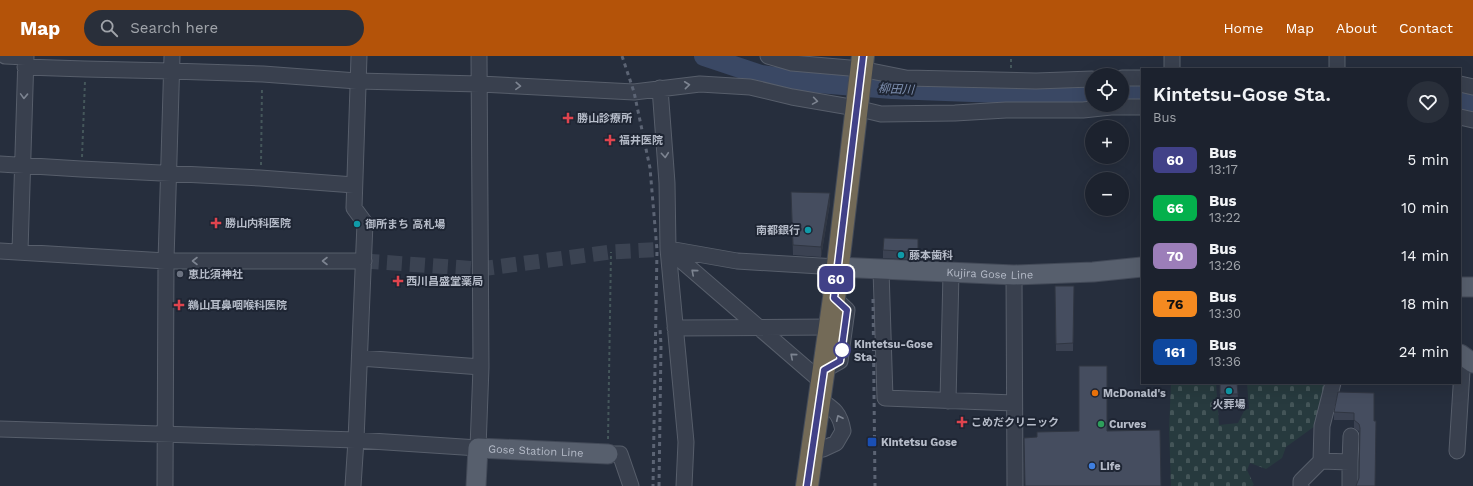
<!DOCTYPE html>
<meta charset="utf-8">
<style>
:root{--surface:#1c222e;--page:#292f3a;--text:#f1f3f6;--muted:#a0a4aa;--line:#3a3f4a;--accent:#b45309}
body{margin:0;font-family:"Work Sans","Noto Sans JP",sans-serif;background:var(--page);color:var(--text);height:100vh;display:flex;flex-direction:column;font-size:15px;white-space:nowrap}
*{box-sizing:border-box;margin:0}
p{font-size:13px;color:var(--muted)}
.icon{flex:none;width:22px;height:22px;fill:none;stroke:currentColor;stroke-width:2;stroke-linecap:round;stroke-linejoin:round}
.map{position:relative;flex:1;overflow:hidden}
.side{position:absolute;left:1141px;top:12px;width:320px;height:316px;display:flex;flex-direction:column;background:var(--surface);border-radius:0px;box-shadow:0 4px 16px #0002,0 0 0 1px var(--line)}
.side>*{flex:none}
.badge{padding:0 8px;border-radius:6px;font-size:14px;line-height:26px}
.controls{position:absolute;left:1085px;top:12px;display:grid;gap:8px}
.controls a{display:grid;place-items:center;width:44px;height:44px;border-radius:50%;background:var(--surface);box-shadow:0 4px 16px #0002,0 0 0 1px var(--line);font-size:20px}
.map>.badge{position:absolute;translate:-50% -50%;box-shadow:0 0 0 2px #fff}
.round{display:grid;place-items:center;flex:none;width:42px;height:42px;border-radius:21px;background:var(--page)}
.summary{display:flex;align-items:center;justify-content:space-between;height:68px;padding:0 12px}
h1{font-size:19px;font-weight:600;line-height:30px}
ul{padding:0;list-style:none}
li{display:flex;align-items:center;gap:12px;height:48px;padding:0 12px}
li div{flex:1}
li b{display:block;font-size:15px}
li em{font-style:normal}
li .badge{min-width:44px;font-weight:700;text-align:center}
header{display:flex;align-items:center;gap:24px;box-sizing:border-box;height:56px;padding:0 20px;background:var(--accent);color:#fff}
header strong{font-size:19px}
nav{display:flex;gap:22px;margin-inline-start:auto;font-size:14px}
.search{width:280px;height:36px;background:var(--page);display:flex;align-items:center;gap:10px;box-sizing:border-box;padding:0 14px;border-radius:22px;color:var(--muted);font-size:15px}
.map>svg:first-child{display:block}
.cemetery{fill:url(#cemetery-stones)}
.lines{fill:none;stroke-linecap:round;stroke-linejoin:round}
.river{stroke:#3a4864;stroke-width:20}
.minor-tunnel{stroke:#3b4352;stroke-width:15;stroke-dasharray:15 8;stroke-linecap:butt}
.minor-casing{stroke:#575e6b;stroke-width:17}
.major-casing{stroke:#424957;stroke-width:21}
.highway-casing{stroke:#444b58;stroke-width:24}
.path{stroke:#45575b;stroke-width:2;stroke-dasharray:3 3;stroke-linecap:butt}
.minor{stroke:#39404e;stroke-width:15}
.major{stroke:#575f6d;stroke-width:19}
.highway{stroke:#736a57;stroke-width:22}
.rail{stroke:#5c6474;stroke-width:3;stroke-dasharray:4 4;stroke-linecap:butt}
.wall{fill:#3b4252}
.shaded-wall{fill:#303642}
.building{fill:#454d5f;stroke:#303642}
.oneway{stroke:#7d8491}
.line-casing{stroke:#fff;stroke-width:9}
.line{stroke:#414188;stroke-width:6}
.health-dot{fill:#e0444e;stroke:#1e2533;stroke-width:1.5}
.culture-dot{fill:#0f9aa8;stroke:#1e2533;stroke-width:1.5}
.worship-dot{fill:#6b7280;stroke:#1e2533;stroke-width:1.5}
.stop-dot{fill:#fff;stroke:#414188;stroke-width:2}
.food-dot{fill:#e8710a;stroke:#1e2533;stroke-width:1.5}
.leisure-dot{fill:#2e9e5b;stroke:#1e2533;stroke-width:1.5}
.transit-dot{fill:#1a4fb4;stroke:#1e2533;stroke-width:1.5}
.shop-dot{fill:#3f7fe0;stroke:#1e2533;stroke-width:1.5}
.labels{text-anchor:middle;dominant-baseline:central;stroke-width:4;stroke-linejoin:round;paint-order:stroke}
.poi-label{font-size:11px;font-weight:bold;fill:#b5bbc8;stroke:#1e2533;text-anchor:start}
.street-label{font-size:11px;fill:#b5bbc8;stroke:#1e2533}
.stop-label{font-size:11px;font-weight:bold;fill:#b5bbc8;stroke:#1e2533;text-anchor:start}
.water-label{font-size:12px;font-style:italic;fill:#7e8faf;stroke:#1e2533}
</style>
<header>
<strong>Map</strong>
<div class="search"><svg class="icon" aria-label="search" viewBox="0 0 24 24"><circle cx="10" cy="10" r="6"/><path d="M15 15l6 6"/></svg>Search here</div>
<nav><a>Home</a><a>Map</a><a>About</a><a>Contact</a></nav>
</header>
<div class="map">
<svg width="1473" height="430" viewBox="0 0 1473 430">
<defs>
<pattern id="cemetery-stones" width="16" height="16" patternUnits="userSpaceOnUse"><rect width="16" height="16" fill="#273a3e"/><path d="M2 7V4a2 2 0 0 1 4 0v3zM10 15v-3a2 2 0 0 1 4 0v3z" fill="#445558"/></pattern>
</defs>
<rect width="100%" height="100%" fill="#262e3d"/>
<path class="cemetery" d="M1171 327H1216L1219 369 1238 367 1245 353H1249L1247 327H1330L1315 370 1286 391 1282 402 1266 413 1250 407 1247 414 1254 429 1252 430H1171L1169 373Z"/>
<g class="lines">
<path class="river" d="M704 0 761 19 818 27 892 33 1049 39 1092 38
M1122 37 1142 36
M1460 46 1473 47"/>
<path class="minor-tunnel" d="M364 205 480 213 611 196 668 193"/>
<defs>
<path id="minor" d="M5 0 26 1
M768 0 792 7 861 13 906 22 1036 25 1092 23
M1337 0V13
M25 11 85 13 171 15 263 18 357 25 480 28 634 36 700 28 750 31 792 41 856 52 881 58 955 57 1006 54H1083L1111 51H1142
M1172 13V0
M1122 22H1142
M1460 28 1473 31
M660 32 667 127 668 193 686 386 684 430
M1460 61 1473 64
M0 108 81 113 260 122 354 129
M668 193 822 326
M669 193 737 205 837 211
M0 195 166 205H364
M20 195 26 0
M881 214 885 342 1014 347
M1014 219 1015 430
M675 272 830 271
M360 302 481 311
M824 314 840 305 847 254 834 242
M1333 327 1322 370 1321 405 1350 406V430
M948 345 951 217
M0 373 356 384 478 392 481 311 479 0
M812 394 823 393 836 387 843 375C840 357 834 353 820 344
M1457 395 1463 299
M608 398H620L631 430
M1350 406 1351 380
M165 430 166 205 172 0
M353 430 356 384 365 167 354 152 359 0
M1301 430V425L1321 405"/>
<g id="major">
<path id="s1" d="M837 211 1014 219 1093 216 1142 211"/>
<path d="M1460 231H1473"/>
<path d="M1460 298 1473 307"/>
<path id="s2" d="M476 430 478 392 608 398"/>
</g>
<path id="highway" d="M807 430 834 242 863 0"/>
</defs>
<use href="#minor" class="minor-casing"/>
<use href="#major" class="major-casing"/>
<use href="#highway" class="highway-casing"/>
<path class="path" d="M1011 12V0
M82 101 85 25
M261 109 262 31
M608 383 611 196"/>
<use href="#minor" class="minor"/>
<use href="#major" class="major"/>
<use href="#highway" class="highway"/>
<path class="rail" d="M622 0 634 36 650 112 657 194 653 430
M873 243 875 430
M659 430 661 289 660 273"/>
</g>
<path class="wall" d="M791 136 830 147 821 201 793 199Z
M918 191V204L883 202V194Z
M1055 230H1074L1073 295H1056Z
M1220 327H1237L1238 343H1220Z
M1374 337 1359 422 1360 379 1359 375 1354 372V364H1334V356Z"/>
<path class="shaded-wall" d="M830 137V147L821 201V191Z"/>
<path class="building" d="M791 136 830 137 821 191 793 189Z
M884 182 918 183V196L883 194Z
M1055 230H1074L1073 287 1056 288Z
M1079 310H1107V375L1160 374 1161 430H1025L1024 382 1037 381V376L1079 375Z
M1220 327H1237L1238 338H1220Z
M1338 336 1374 337V365H1376L1375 430H1356L1359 422 1360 372 1359 368 1354 364V357L1334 356Z"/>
<defs><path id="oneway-chevron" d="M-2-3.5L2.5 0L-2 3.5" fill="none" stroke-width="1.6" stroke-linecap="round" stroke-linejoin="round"/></defs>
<g class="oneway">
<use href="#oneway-chevron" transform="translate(687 29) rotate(-6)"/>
<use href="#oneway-chevron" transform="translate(518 30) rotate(3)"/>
<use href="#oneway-chevron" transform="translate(24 40) rotate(92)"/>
<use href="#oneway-chevron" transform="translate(815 45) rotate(9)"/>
<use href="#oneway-chevron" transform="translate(665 99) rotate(85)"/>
<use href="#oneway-chevron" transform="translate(195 205) rotate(-180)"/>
<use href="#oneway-chevron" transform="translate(325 205) rotate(-180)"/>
<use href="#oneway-chevron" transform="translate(694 216) rotate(-139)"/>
<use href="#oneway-chevron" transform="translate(793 300) rotate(-139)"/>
<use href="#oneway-chevron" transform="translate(839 362) rotate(-115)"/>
</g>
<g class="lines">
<defs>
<path id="line" d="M807 430 824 314 840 305 847 254 834 242 863 0"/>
</defs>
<use href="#line" class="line-casing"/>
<use href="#line" class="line"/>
</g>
<g class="health-dot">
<path d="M566 56h4v4h4v4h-4v4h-4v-4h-4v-4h4z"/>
<path d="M608 78h4v4h4v4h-4v4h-4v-4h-4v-4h4z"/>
<path d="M214 161h4v4h4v4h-4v4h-4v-4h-4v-4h4z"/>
<path d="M396 219h4v4h4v4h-4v4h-4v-4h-4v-4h4z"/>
<path d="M177 243h4v4h4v4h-4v4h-4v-4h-4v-4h4z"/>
<path d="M960 360h4v4h4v4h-4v4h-4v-4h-4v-4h4z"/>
</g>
<g class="culture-dot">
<circle cx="357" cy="168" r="4"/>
<circle cx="808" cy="174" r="4"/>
<circle cx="901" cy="199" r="4"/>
<circle cx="1229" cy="335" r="4"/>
</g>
<circle class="worship-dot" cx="180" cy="218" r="4"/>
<circle class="stop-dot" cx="842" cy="294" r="8"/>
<circle class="food-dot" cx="1095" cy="337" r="4"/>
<circle class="leisure-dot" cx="1101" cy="368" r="4"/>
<rect class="transit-dot" x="867" y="381" width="10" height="10" rx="2"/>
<circle class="shop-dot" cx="1092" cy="410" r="4"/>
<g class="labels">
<g class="poi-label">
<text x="577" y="62">勝山診療所</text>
<text x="619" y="84">福井医院</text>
<text x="225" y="167">勝山内科医院</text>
<text x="365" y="168">御所まち 高札場</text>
<text x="800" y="174" text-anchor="end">南都銀行</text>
<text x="909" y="199">藤本歯科</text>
<text x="188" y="218">恵比須神社</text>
<text x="406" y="225">西川昌盛堂薬局</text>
<text x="188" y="249">鵜山耳鼻咽喉科医院</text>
<text x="1103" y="337">McDonald's</text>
<text x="1229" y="348" text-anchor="middle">火葬場</text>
<text x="971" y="366">こめだクリニック</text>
<text x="1109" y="368">Curves</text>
<text x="881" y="386">Kintetsu Gose</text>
<text x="1100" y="410">Life</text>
</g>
<g class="street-label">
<text stroke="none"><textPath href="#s1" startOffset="153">Kujira Gose Line</textPath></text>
<text stroke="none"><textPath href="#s2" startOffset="96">Gose Station Line</textPath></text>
</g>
<g class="stop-label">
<text x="854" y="288">Kintetsu-Gose<tspan x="854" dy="13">Sta.</tspan></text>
</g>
<g class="water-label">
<text transform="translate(896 33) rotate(3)">柳田川</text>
</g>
</g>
</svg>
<div class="controls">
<a><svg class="icon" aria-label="locate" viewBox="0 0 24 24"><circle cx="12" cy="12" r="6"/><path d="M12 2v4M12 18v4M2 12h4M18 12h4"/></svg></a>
<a>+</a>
<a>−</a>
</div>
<b class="badge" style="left:836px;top:223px;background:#414188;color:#fff">60</b>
<section class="side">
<div class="summary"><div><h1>Kintetsu-Gose Sta.</h1><p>Bus</p></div><a class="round"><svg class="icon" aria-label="heart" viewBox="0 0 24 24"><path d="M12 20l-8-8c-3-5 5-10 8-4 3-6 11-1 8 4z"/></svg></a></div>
<ul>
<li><span class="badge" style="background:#414188;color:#fff">60</span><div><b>Bus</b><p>13:17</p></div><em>5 min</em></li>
<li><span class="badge" style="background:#04b04c;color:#fff">66</span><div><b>Bus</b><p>13:22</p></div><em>10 min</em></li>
<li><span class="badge" style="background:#9c7eb9;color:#fff">70</span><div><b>Bus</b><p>13:26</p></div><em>14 min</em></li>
<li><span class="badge" style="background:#f58a20;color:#111">76</span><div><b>Bus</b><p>13:30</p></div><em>18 min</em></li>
<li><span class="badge" style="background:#0e479e;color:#fff">161</span><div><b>Bus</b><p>13:36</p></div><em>24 min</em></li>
</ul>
</section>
</div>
